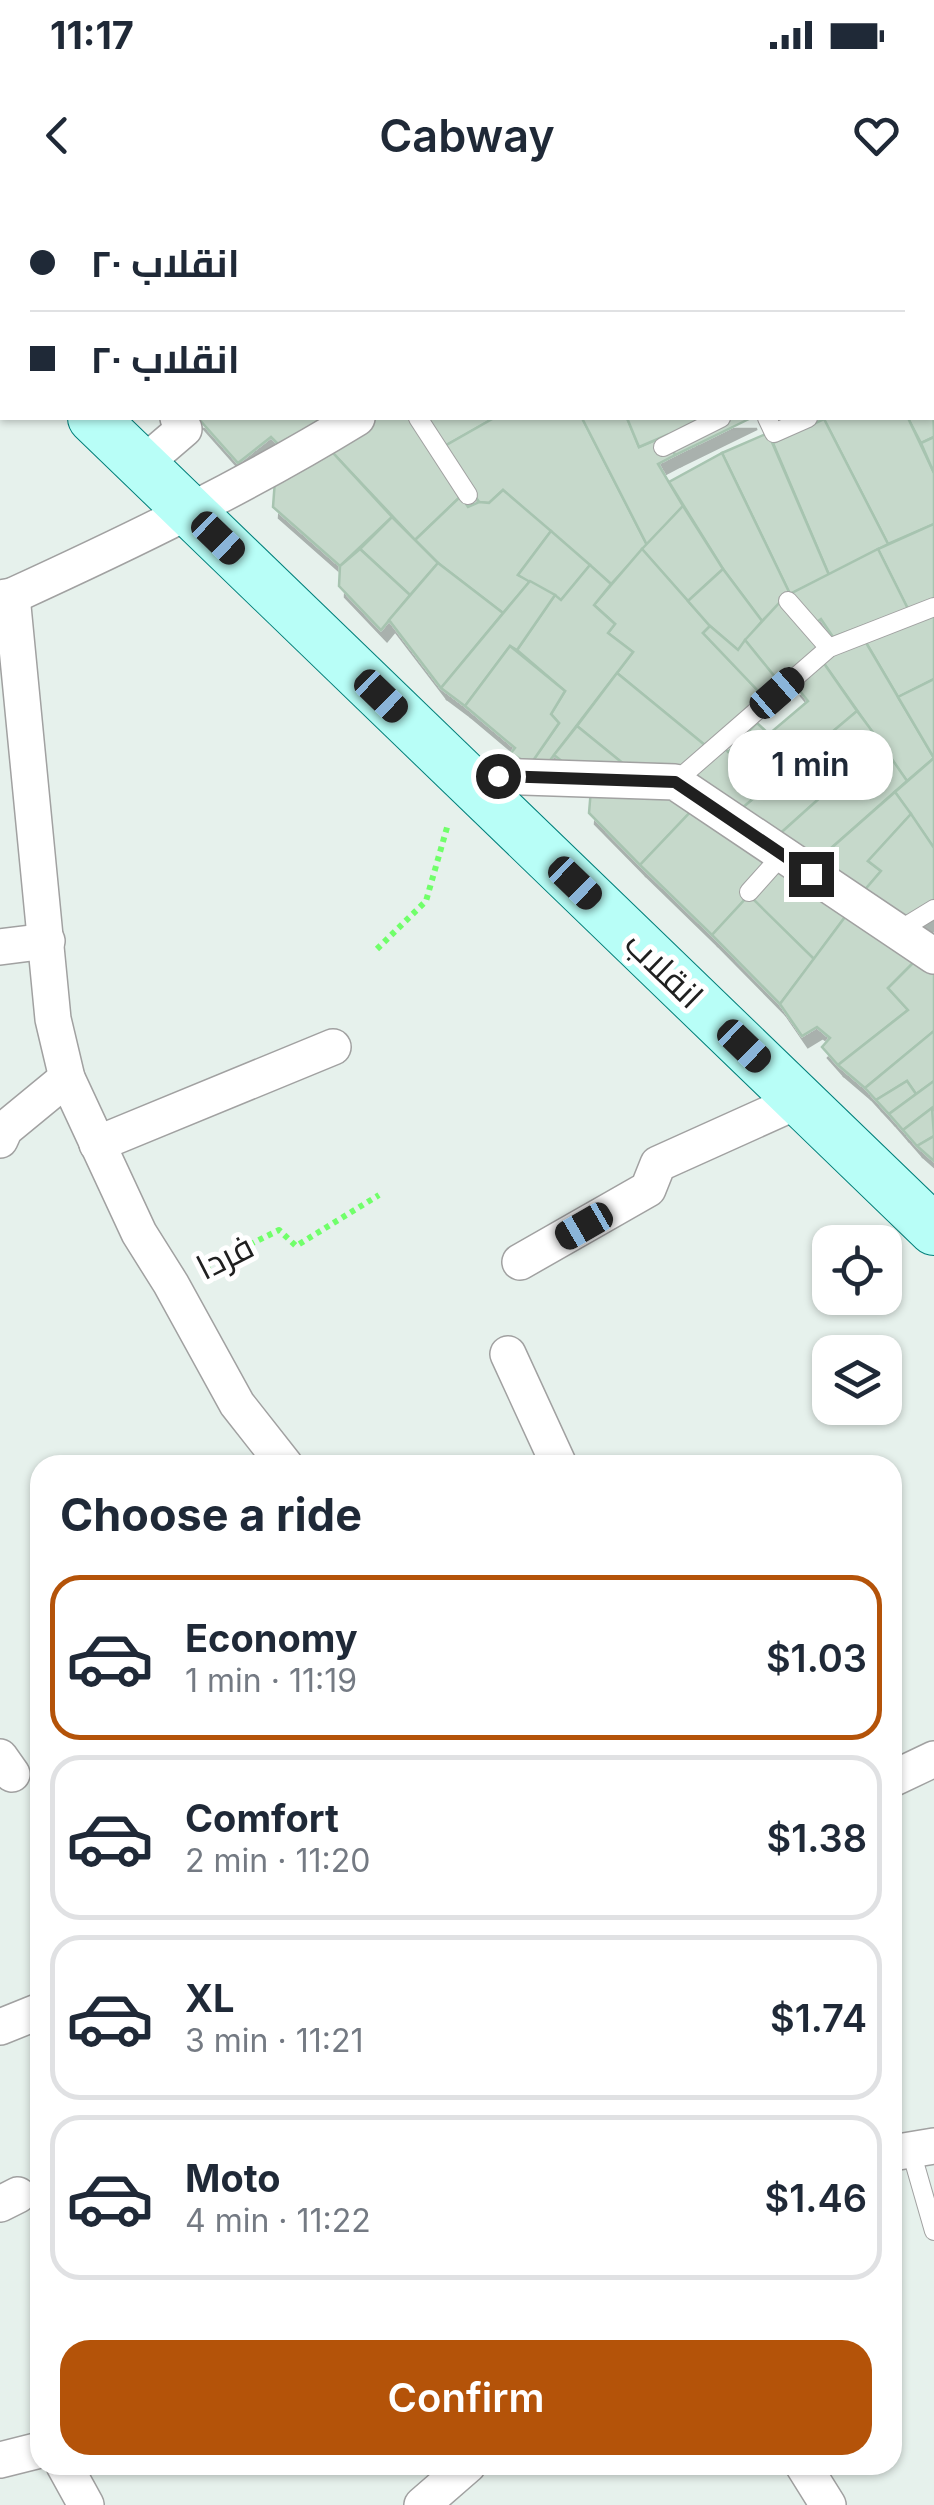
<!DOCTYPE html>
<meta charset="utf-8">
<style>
:root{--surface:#fff;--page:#f2f2f3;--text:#1f2937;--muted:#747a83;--line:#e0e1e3;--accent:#b45309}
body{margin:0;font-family:Inter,Cairo,sans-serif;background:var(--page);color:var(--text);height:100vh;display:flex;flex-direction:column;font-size:38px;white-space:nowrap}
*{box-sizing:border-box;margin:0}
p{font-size:32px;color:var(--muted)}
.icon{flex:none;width:55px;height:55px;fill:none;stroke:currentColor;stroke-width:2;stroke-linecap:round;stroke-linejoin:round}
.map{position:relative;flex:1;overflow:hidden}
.side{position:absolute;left:30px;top:1255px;width:872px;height:1020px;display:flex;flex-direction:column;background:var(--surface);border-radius:30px;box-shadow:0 2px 8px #0004}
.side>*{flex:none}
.top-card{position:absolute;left:0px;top:0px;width:935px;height:220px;box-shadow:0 2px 8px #0004;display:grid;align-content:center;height:220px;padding:0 30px;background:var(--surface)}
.controls{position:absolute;left:812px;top:1025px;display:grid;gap:20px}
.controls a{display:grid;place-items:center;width:90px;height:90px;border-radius:20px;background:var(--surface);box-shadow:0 2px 8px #0004;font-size:50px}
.end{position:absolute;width:45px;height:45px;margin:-22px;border:12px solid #202020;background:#fff;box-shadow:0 0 0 5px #fff}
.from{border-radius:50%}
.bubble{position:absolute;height:70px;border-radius:30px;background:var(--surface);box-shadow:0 2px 8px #0004;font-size:32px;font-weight:600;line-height:70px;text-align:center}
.car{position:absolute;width:30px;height:60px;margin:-30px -15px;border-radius:12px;box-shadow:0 0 8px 2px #0007;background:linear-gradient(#222 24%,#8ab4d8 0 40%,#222 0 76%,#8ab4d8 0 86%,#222 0)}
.top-card b{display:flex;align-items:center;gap:35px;height:95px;font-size:38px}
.top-card b+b{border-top:2px solid var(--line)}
.top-card i{width:25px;height:25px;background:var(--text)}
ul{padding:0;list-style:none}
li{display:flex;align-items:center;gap:30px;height:165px;margin:0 20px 15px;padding:0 10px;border:5px solid var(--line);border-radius:30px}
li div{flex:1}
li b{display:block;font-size:38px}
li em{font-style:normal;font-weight:600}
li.active{border-color:var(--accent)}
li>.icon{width:90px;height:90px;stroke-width:1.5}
h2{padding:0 30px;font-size:45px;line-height:120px}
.cta{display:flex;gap:20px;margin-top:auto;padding:20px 30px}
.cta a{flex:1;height:115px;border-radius:30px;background:var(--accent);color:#fff;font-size:40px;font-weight:600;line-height:115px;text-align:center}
.status{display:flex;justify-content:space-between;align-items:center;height:70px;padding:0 50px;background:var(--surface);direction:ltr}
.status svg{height:28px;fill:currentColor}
header{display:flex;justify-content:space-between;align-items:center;height:130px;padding:0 30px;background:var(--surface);font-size:45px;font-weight:600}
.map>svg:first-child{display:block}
</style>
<div class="status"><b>11:17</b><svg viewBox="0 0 49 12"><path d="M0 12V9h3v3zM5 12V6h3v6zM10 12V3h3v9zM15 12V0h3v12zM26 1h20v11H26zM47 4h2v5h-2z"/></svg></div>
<header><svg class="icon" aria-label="back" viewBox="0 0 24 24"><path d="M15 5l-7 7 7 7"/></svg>Cabway<svg class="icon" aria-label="heart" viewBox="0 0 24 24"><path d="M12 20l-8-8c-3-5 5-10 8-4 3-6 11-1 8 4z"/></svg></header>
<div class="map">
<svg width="934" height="2305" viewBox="0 0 934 2305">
<defs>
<filter id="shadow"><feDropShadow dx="6" dy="11" stdDeviation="0" flood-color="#0004"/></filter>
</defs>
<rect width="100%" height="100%" fill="#e6f1ec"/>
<g fill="#c6d9cb" stroke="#a7c4b0" stroke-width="2.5" filter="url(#shadow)">
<polygon points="0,0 32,0 34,2 2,2 1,61"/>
<polygon points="101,0 264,0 260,2 97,2"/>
<polygon points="264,0 319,0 320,2 260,2"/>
<polygon points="319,0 369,0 371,2 320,2"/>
<polygon points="388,0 443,0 440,2 390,2"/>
<polygon points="468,0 614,0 615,2 464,2"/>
<polygon points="614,0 697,0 699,2 615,2"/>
<polygon points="716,0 816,0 816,1 812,2 717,2"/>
<polygon points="934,0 934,123 932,124 932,2 866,2 865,1"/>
<polygon points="932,144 934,237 921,243 908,218 932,218"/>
<polygon points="198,218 340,218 287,253 271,237 238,263"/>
<polygon points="376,218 410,218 461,296 415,340 333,253"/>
<polygon points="423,218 494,218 443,247"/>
<polygon points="494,218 582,218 647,345 611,384 503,290 489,303 479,302 443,247"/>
<polygon points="582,218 627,218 639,247 667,235 675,255 658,264 683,306 647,345"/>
<polygon points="627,218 751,218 675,255 667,235 639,247"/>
<polygon points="828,218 908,218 934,273 934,324 888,344 824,219"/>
<polygon points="824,219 888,344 829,375 773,243"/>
<polygon points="768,233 829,375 790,394 722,253"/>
<polygon points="934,237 934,273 921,243"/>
<polygon points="325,247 333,253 392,317 340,366 273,307 275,280"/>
<polygon points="722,253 790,394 762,421 723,369 669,282"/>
<polygon points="503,290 551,331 518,375 530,381 503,413 438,363 415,340 461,296 468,307 479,302 489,303"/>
<polygon points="683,306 723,369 688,401 642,349"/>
<polygon points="392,317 438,363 410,395 360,349"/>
<polygon points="934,324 934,399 908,409 878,349"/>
<polygon points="551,331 590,365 561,400 518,375"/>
<polygon points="360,349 410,395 381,430 339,386 340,366"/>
<polygon points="642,349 710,426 703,433 763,496 706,546 617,473 633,452 608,433 615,424 594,405"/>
<polygon points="878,349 908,409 833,437 821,419 814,424 790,394"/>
<polygon points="438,363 503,413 441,488 389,420"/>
<polygon points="590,365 611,384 594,405 615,424 608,433 633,452 541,572 530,565 559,523 551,514 565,491 517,450 555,395 561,400"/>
<polygon points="723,369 762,421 738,450 710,426 688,401"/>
<polygon points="530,381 555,395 517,450 510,446 465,506 441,488"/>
<polygon points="781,401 819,447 779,482 745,440"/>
<polygon points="934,413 934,479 898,497 865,441"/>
<polygon points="710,426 738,450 745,440 779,482 763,496 703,433"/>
<polygon points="865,441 934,558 907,581 823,462 832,454"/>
<polygon points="510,446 565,491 551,514 559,523 530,565 511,553 515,548 465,506"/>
<polygon points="823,462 857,511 798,561 769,534 808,501 795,485"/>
<polygon points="617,473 706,546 682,567 636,574 577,526"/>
<polygon points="934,479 934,558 898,497"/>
<polygon points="857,511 881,543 774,639 736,613"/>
<polygon points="757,523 798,561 736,613 686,579 723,546 728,552"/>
<polygon points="577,526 636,574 572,569 554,555"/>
<polygon points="881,543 907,581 812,665 774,639"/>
<polygon points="934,558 934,648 895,592"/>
<polygon points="591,589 685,595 698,604 640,665 589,613"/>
<polygon points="895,592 911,614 868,661 881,671 857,699 812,665"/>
<polygon points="698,604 771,658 749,695 712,735 640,665"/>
<polygon points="911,614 934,648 934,716 919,725 857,699 881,671 868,661"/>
<polygon points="783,662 848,713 814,759 752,699"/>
<polygon points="749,695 814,759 780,804 712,735"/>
<polygon points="848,713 918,758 888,788 908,810 838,865 822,847 830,838 817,827 802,836 780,804"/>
<polygon points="918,758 934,770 934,831 865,888 838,865 908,810 888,788"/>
<polygon points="934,831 934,881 916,894 907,881 876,900 865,888"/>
<polygon points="907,881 916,894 889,914 876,900"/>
<polygon points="934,881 934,910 932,908 903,930 889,914"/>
<polygon points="932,908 934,936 917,946 903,930"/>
<polygon points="934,936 934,961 917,946"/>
</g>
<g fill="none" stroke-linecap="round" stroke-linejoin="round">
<g stroke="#a1a1a1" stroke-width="20">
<g id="service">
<polyline points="708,0 710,2"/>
<polyline points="418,218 468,295"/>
<polyline points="767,218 774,233 808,218"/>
<polyline points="663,247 721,218"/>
<polyline points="788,401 829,448"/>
<polyline points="675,582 829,448 934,407"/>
<polyline points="749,692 782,655"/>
<polyline points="898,731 934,709"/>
<polyline points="911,1951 934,2031"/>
</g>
</g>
<g stroke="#a1a1a1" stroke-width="38">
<g id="minor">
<polyline points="57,0 60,2"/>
<polyline points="831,2 838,0"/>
<polyline points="142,265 184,229 178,218"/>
<polyline points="12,396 53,819 67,878 139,1033 171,1084 237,1204 285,1265"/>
<path d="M 0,398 L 12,396 C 130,342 246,286 357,218"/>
<polyline points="463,575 675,582 934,756"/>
<polyline points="0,747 47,741"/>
<polyline points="0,940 5,929 67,878"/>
<polyline points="97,944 333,847"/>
<polyline points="520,1062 648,989 658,964 800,900"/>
<polyline points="508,1154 559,1265"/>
<polyline points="0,1557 12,1574"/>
<polyline points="892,1579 934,1559"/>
<polyline points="0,1827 40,1811"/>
<polyline points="892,1953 934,1946"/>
<polyline points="0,2004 18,1995"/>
<polyline points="0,2260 40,2250"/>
<polyline points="64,2265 86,2305"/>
<polyline points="803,2265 828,2305"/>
<polyline points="422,2305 468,2265"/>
</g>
</g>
<g stroke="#007f7a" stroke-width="52">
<g id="secondary">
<polyline points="0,128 2,131"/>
<polyline points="93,218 934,1030"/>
</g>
</g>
<g stroke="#70ff6a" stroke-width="6" stroke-dasharray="5 5" stroke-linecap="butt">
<polyline points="377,749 426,701 448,624"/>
<polyline points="205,1067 279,1030 296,1046 379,995"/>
</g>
<use href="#service" stroke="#fff" stroke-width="18"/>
<use href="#minor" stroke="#fff" stroke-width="35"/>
<use href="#secondary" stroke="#b8fef7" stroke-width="50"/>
</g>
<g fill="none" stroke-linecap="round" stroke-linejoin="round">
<polyline stroke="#202020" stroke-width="12" points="498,576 675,582 811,674"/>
</g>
<g text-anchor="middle" stroke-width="10" stroke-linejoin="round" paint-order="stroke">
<g font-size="35" fill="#202020" stroke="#fff">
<text transform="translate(664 770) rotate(44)" y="12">انقلاب</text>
<text transform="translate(225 1057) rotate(-27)" y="12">فردا</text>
</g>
</g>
</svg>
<div class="controls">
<a><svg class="icon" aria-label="locate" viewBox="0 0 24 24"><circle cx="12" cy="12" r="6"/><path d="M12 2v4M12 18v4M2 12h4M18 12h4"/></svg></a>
<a><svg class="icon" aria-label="layers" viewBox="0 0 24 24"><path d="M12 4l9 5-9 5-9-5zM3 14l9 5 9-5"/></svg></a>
</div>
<i class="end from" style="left:498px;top:576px"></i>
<i class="end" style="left:811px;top:674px"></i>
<div class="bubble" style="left:728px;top:530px;width:165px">1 min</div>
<i class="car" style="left:218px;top:338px;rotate:134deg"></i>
<i class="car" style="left:777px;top:493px;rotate:49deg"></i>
<i class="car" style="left:381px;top:496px;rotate:134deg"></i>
<i class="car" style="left:575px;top:683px;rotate:134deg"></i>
<i class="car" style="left:744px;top:846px;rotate:134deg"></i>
<i class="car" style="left:584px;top:1026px;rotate:240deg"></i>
<div class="top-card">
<b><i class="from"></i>انقلاب ۲۰</b>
<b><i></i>انقلاب ۲۰</b>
</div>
<section class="side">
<h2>Choose a ride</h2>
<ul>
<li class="active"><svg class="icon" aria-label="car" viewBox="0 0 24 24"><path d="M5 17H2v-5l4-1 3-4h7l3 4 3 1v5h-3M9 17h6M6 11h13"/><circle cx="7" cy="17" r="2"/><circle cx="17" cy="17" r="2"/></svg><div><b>Economy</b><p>1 min · 11:19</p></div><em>$1.03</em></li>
<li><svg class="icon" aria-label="car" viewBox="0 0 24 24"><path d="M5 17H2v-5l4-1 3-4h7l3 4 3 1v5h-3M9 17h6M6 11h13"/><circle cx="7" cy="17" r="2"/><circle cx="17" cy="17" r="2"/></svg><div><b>Comfort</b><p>2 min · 11:20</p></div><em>$1.38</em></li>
<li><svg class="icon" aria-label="car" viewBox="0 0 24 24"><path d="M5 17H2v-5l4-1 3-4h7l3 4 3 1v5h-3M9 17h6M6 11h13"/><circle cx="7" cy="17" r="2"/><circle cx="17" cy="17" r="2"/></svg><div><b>XL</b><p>3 min · 11:21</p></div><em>$1.74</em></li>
<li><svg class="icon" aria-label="car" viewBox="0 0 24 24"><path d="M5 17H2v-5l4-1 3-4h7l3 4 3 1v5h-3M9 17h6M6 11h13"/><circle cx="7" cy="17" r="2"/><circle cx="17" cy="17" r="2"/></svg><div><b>Moto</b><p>4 min · 11:22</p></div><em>$1.46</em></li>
</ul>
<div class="cta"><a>Confirm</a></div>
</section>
</div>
